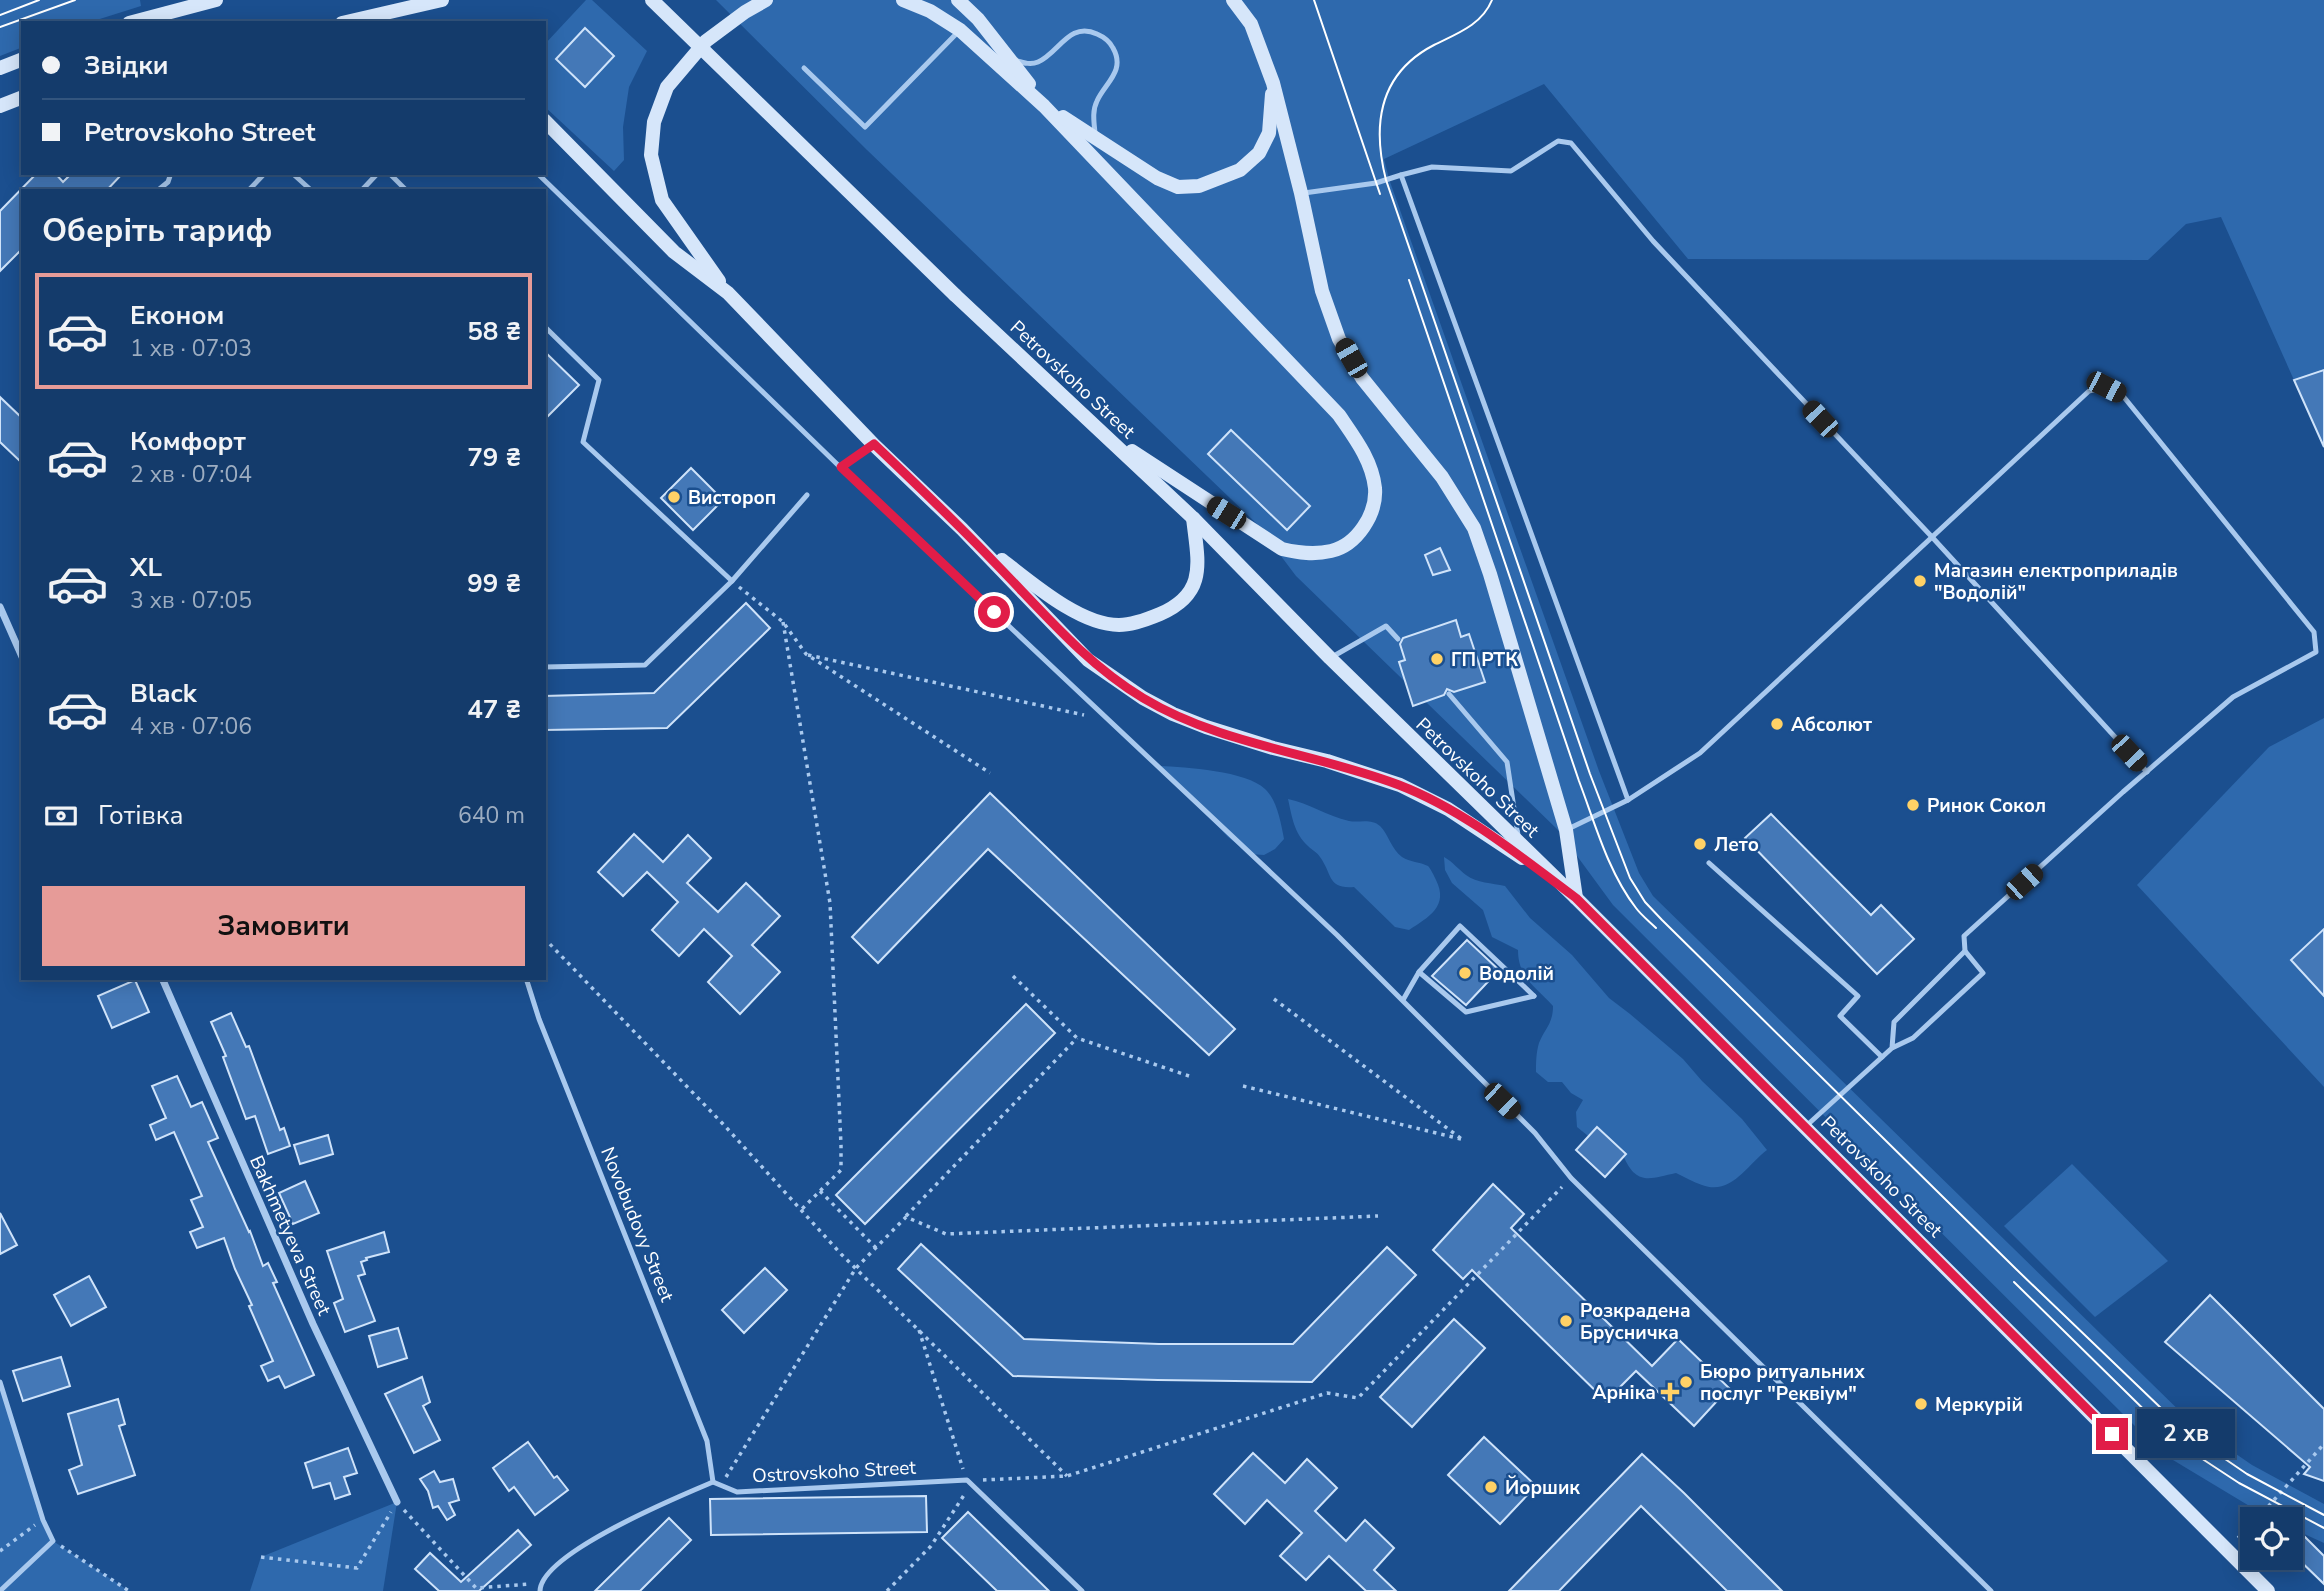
<!DOCTYPE html>
<html lang="uk">
<meta charset="utf-8">
<style>
:root{--surface:#143b6b;--page:#1d4271;--text:#f1f3f6;--muted:#9dadc1;--line:#33557e;--accent:#e69b98}
body{margin:0;font-family:"Nunito Sans",sans-serif;background:var(--page);color:var(--text);height:100vh;display:flex;flex-direction:column;font-size:26px;white-space:nowrap}
*{box-sizing:border-box;margin:0}
p{font-size:23px;color:var(--muted)}
.icon{flex:none;width:38px;height:38px;fill:none;stroke:currentColor;stroke-width:2;stroke-linecap:round;stroke-linejoin:round}
.map{position:relative;flex:1;overflow:hidden}
.panel{position:absolute;left:21px;top:189px;width:525px;height:791px;display:flex;flex-direction:column;background:var(--surface);border-radius:0px;box-shadow:0 4px 18px #0003,0 0 0 2px var(--line)}
.panel>*{flex:none}
.guide{position:absolute;left:21px;top:21px;width:525px;height:154px;border-radius:0px;box-shadow:0 4px 18px #0003,0 0 0 2px var(--line);display:grid;align-content:center;height:154px;padding:0 21px;background:var(--surface)}
.controls{position:absolute;left:2240px;top:1507px;display:grid;gap:14px}
.controls a{display:grid;place-items:center;width:63px;height:63px;border-radius:0px;background:var(--surface);box-shadow:0 4px 18px #0003,0 0 0 2px var(--line);font-size:35px}
.end{position:absolute;width:32px;height:32px;margin:-16px;border:9px solid #e11d48;background:#fff;box-shadow:0 0 0 4px #fff}
.from{border-radius:50%}
.bubble{position:absolute;height:49px;border-radius:0px;background:var(--surface);box-shadow:0 4px 18px #0003,0 0 0 2px var(--line);font-size:23px;font-weight:700;line-height:49px;text-align:center}
.car{position:absolute;width:21px;height:42px;margin:-21px -10px;border-radius:9px;box-shadow:0 0 5px 2px #0007;background:linear-gradient(#222 24%,#8ab4d8 0 40%,#222 0 76%,#8ab4d8 0 86%,#222 0)}
.guide b{display:flex;align-items:center;gap:24px;height:66px;font-size:26px}
.guide b+b{border-top:2px solid var(--line)}
.guide i{width:18px;height:18px;background:var(--text)}
ul{padding:0;list-style:none}
li{display:flex;align-items:center;gap:21px;height:116px;margin:0 14px 10px;padding:0 7px;border:4px solid transparent;border-radius:0px}
li div{flex:1}
li b{display:block;font-size:26px}
li em{font-style:normal;font-weight:700}
li.current{border-color:var(--accent)}
li>.icon{width:63px;height:63px;stroke-width:1.5}
h2{padding:0 21px;font-size:32px;line-height:84px}
.pay{display:flex;align-items:center;gap:18px;height:77px;padding:0 21px;font-size:26px}
.pay p{margin-inline-start:auto}
.button{display:flex;gap:14px;margin-top:auto;padding:14px 21px}
.button a{flex:1;height:80px;border-radius:0px;background:var(--accent);color:#111;font-size:28px;font-weight:700;line-height:80px;text-align:center}
.map>svg:first-child{display:block}
</style>
<div class="map">
<svg width="2324" height="1591" viewBox="0 0 2324 1591">
<rect width="100%" height="100%" fill="#1b4f8f"/>
<g fill="#2e69ad">
<polygon points="0,0 140,0 141,6 87,23 23,23 23,47 0,56"/>
<polygon points="586,0 592,0 647,51 629,87 623,127 624,160 614,171 544,106 544,45"/>
<polygon points="716,0 2324,0 2324,447 2221,217 2186,224 2148,260 1688,259 1544,84 1384,159 1389,179 1599,771 1639,873 1653,896 2194,1425 2252,1465 2324,1504 2324,1543 2291,1528 2291,1519 2273,1519 2266,1516 2163,1454 1613,905 1558,830 1296,576 1256,523 867,150"/>
<polygon points="2324,718 2324,1087 2137,885 2269,747"/>
<path d="M 1160,766 C 1185,767 1247,771 1265,789 C 1277,800 1281,823 1284,839 L 1275,849 L 1264,855 L 1250,854 L 1228,837 Z"/>
<path d="M 1288,799 C 1309,803 1327,816 1349,821 C 1359,823 1371,818 1380,826 C 1389,835 1391,849 1402,857 C 1410,862 1420,862 1428,866 C 1431,869 1434,876 1436,880 C 1449,906 1429,917 1409,930 L 1395,927 L 1354,887 C 1327,889 1333,875 1320,857 C 1317,852 1312,850 1308,846 C 1294,833 1292,817 1288,799 Z"/>
<path d="M 1444,857 C 1453,862 1458,869 1466,875 C 1477,883 1492,883 1505,886 L 1530,918 L 1572,955 L 1609,998 L 1630,1014 L 1683,1059 L 1702,1081 L 1742,1119 L 1767,1150 C 1747,1165 1731,1196 1702,1185 C 1693,1182 1685,1177 1676,1173 C 1649,1179 1636,1186 1623,1155 L 1598,1144 L 1577,1127 L 1576,1112 L 1583,1100 L 1571,1093 L 1562,1082 L 1548,1082 L 1536,1072 C 1536,1063 1536,1053 1539,1043 C 1545,1028 1553,1024 1553,1006 C 1536,987 1518,978 1518,950 L 1492,937 L 1483,910 L 1452,883 L 1445,870 Z"/>
<polygon points="2072,1164 2168,1261 2095,1317 2004,1226"/>
<polygon points="0,1382 43,1520 53,1541 129,1591 0,1591"/>
<polygon points="397,1502 383,1591 250,1591 261,1557"/>
</g>
<g fill="#4478b7" stroke="#cfe3fa" stroke-width="2">
<polygon points="585,28 614,56 585,87 556,59"/>
<polygon points="37,173 55,173 63,182 72,173 123,173 106,191 23,191 23,248 0,271 0,211"/>
<polygon points="544,351 579,385 544,420"/>
<polygon points="2324,370 2324,447 2294,380"/>
<polygon points="0,397 23,419 23,464 0,442"/>
<polygon points="1231,430 1310,506 1287,530 1208,454"/>
<polygon points="691,468 723,500 693,530 661,498"/>
<polygon points="1440,548 1450,570 1433,575 1425,555"/>
<polygon points="746,603 770,628 667,728 544,730 544,696 654,693"/>
<polygon points="1456,620 1461,637 1469,634 1485,682 1454,692 1447,689 1444,695 1413,706 1399,662 1405,660 1400,644 1403,638"/>
<polygon points="990,793 1235,1029 1209,1055 988,849 878,963 852,937"/>
<polygon points="1771,814 1871,915 1881,905 1914,939 1877,974 1745,838"/>
<polygon points="634,834 663,862 688,835 711,858 687,883 718,912 746,883 780,916 752,945 780,972 740,1014 708,982 732,956 704,929 679,956 652,930 678,902 647,872 623,896 598,872"/>
<polygon points="2324,929 2324,996 2291,960"/>
<polygon points="1467,940 1499,970 1466,1005 1432,976"/>
<polygon points="135,980 149,1012 112,1028 98,996"/>
<polygon points="1026,1004 1055,1033 865,1224 836,1195"/>
<polygon points="231,1013 246,1047 249,1046 280,1130 284,1128 290,1146 268,1154 255,1116 246,1119 223,1057 226,1056 211,1022"/>
<polygon points="177,1076 191,1107 202,1102 218,1138 208,1142 249,1232 250,1231 263,1266 268,1263 277,1282 273,1283 314,1375 285,1388 279,1376 268,1381 261,1366 273,1361 249,1306 252,1305 235,1269 224,1238 197,1248 190,1232 203,1227 191,1200 202,1196 174,1132 156,1140 150,1125 166,1118 152,1086"/>
<polygon points="1597,1127 1626,1154 1605,1177 1576,1150"/>
<polygon points="328,1135 333,1154 300,1164 294,1145"/>
<polygon points="305,1181 319,1213 293,1224 279,1193"/>
<polygon points="1493,1184 1524,1214 1511,1228 1652,1366 1678,1339 1729,1388 1694,1426 1636,1371 1606,1401 1472,1270 1463,1279 1433,1250"/>
<polygon points="0,1213 17,1245 0,1254"/>
<polygon points="384,1232 389,1252 366,1258 367,1260 361,1262 365,1274 358,1276 375,1321 345,1332 334,1303 343,1299 327,1251"/>
<polygon points="921,1244 1024,1339 1159,1344 1293,1344 1387,1247 1416,1275 1312,1382 1158,1380 1013,1376 898,1269"/>
<polygon points="765,1268 787,1290 744,1333 722,1310"/>
<polygon points="89,1276 106,1307 71,1326 54,1295"/>
<polygon points="2210,1295 2324,1409 2324,1481 2304,1474 2310,1467 2165,1342"/>
<polygon points="1454,1319 1485,1348 1412,1427 1380,1397"/>
<polygon points="398,1328 407,1358 378,1367 369,1336"/>
<polygon points="61,1357 70,1386 23,1401 13,1371"/>
<polygon points="422,1377 430,1402 423,1406 440,1440 414,1453 385,1394"/>
<polygon points="118,1399 125,1424 119,1426 135,1475 78,1494 69,1470 82,1465 68,1414"/>
<polygon points="1484,1437 1536,1486 1500,1524 1448,1475"/>
<polygon points="528,1442 554,1478 557,1476 568,1490 535,1515 514,1487 509,1491 493,1468"/>
<polygon points="348,1448 357,1473 344,1477 350,1494 335,1499 330,1483 313,1488 305,1463"/>
<polygon points="1253,1453 1285,1483 1307,1459 1337,1488 1315,1511 1346,1541 1365,1520 1394,1548 1374,1570 1396,1591 1366,1591 1329,1556 1306,1580 1280,1556 1302,1533 1267,1500 1245,1524 1214,1494"/>
<polygon points="1642,1454 1684,1493 1782,1591 1727,1591 1641,1506 1559,1591 1509,1591"/>
<polygon points="434,1471 440,1482 453,1479 459,1500 449,1503 455,1515 447,1520 438,1506 433,1508 428,1491 420,1479"/>
<polygon points="926,1496 927,1532 711,1535 710,1499"/>
<polygon points="968,1512 1049,1591 997,1591 942,1538"/>
<polygon points="669,1518 691,1540 640,1591 595,1591"/>
<polygon points="518,1530 531,1545 479,1591 439,1591 415,1569 430,1553 461,1582"/>
<polygon points="2300,1532 2324,1556 2324,1584 2291,1552"/>
</g>
<g fill="none" stroke-linecap="round" stroke-linejoin="round">
<g stroke="#a9c9ee" stroke-width="3.5" stroke-dasharray="3.5 5" stroke-linecap="butt">
<polyline points="739,587 783,622 806,654 990,773"/>
<polyline points="783,622 830,903 841,1145 841,1170 802,1209"/>
<polyline points="808,655 1084,715"/>
<polyline points="544,938 724,1125 841,1254 1067,1476"/>
<polyline points="1013,976 1077,1038 1189,1076"/>
<polyline points="1274,999 1463,1140"/>
<polyline points="1243,1086 1461,1139"/>
<polyline points="820,1191 876,1248"/>
<polyline points="906,1216 1077,1038"/>
<polyline points="919,1330 963,1469"/>
<polyline points="726,1477 856,1268 906,1217 946,1234 1378,1216"/>
<polyline points="983,1480 1067,1476 1327,1393 1358,1398 1562,1187"/>
<polyline points="404,1510 476,1588 530,1584"/>
<polyline points="2257,1519 2324,1444"/>
<polyline points="2238,1538 2252,1524"/>
<polyline points="61,1546 129,1591"/>
<polyline points="0,1551 35,1525"/>
<polyline points="261,1557 357,1568 391,1512"/>
<polyline points="887,1591 931,1546 966,1492"/>
</g>
<g stroke="#a9c9ee" stroke-width="5">
<path d="M 1017,61 C 1024,63 1031,65 1038,62 C 1059,53 1069,21 1097,34 C 1104,37 1110,42 1113,48 C 1126,71 1105,83 1097,101 C 1092,111 1094,122 1095,133"/>
<polyline points="804,68 865,127 958,32"/>
<polyline points="292,173 312,191"/>
<polyline points="389,173 407,191"/>
<polyline points="537,173 840,467 1337,935 1535,1133 1571,1178 1991,1591"/>
<polyline points="1401,175 1432,167 1511,171 1558,141 1571,143 1653,241 1932,537 2147,772"/>
<polyline points="157,191 168,182 171,173"/>
<polyline points="248,191 265,173"/>
<polyline points="361,191 378,173"/>
<polyline points="1304,193 1376,183 1401,175 1628,800 1568,829"/>
<polyline points="544,326 599,380 583,442 732,581"/>
<polyline points="840,467 873,446"/>
<polyline points="1332,657 1386,626 1398,639"/>
<polyline points="544,667 645,665 732,581 807,495"/>
<polyline points="1449,694 1507,762 1518,835"/>
<polyline points="1628,800 1700,753 2089,391 2106,387 2123,396 2314,632 2316,652 2233,697 2123,792 1964,936 1965,951"/>
<polyline points="1709,863 1858,996 1840,1016 1882,1057"/>
<polyline points="1419,972 1466,1012 1534,996"/>
<polyline points="526,978 539,1019 707,1441 713,1482"/>
<polyline points="1403,1000 1419,972 1460,926 1534,996"/>
<polyline points="1805,1127 1892,1048 1913,1038 1983,973 1965,951 1894,1022 1892,1048"/>
<polyline points="0,1382 43,1520 53,1541 0,1591"/>
<path d="M 540,1591 C 541,1553 680,1496 713,1482 L 737,1492 L 967,1480 L 1082,1591"/>
</g>
<g stroke="#a9c9ee" stroke-width="7">
<polyline points="0,607 23,659"/>
<polyline points="162,978 313,1324 397,1502"/>
</g>
<g stroke="#d6e6fa" stroke-width="14">
<path d="M 903,0 L 930,11 L 960,30 L 1044,106 L 1339,415 C 1354,437 1372,460 1375,488 C 1377,514 1357,545 1331,551 C 1314,555 1299,553 1282,549 L 1132,451"/>
<polyline points="958,0 978,19 1029,84"/>
<polyline points="1233,0 1251,24 1273,83 1301,193 1322,291 1339,339 1362,378 1442,477 1474,528 1490,574 1566,830 1576,898"/>
<polyline points="129,23 216,0"/>
<polyline points="342,23 442,0"/>
<polyline points="0,68 23,59"/>
<polyline points="0,106 23,97"/>
<polyline points="1063,117 1157,178 1178,187 1199,186 1240,170 1259,153 1269,133 1272,94"/>
<polyline points="544,120 674,252 728,293 874,445 962,529 1088,660 1143,698 1173,714 1206,727 1273,748 1327,761 1400,785 1448,809 1522,858"/>
<polyline points="719,281 662,200 651,155 654,122 667,87 706,41 745,12 766,0"/>
<polyline points="955,295 1193,518 1330,658 1576,898 2268,1591"/>
<path d="M 1002,560 C 1032,583 1080,625 1119,625 C 1133,625 1148,619 1160,614 C 1208,593 1198,562 1193,518"/>
</g>
<g stroke="#fff" stroke-width="2">
<polyline points="1314,0 1380,194"/>
<path d="M 1492,0 C 1482,25 1456,34 1434,45 C 1378,74 1372,125 1386,180 L 1590,774 L 1630,878 L 1645,902 L 1662,920 L 2016,1269 L 2187,1433 L 2247,1474 L 2324,1515"/>
<polyline points="0,15 39,0"/>
<polyline points="0,27 75,0"/>
<path d="M 1409,280 L 1579,781 C 1595,823 1608,872 1636,908 C 1641,915 1649,921 1656,928"/>
<polyline points="2014,1282 2178,1443 2239,1483 2324,1528"/>
</g>
<polyline stroke="#d6e6fa" stroke-width="14" points="652,0 955,295"/>
</g>
<g fill="none" stroke-linecap="round" stroke-linejoin="round">
<path stroke="#e11d48" stroke-width="9" d="M 994,612 L 841,467 L 874,444 C 915,483 956,522 995,563 C 1042,611 1085,663 1143,698 C 1221,745 1315,753 1399,785 C 1464,810 1521,857 1576,898 L 2112,1434"/>
</g>
<g fill="#ffd166" stroke="#1b4f8f" stroke-width="2.5">
<circle cx="674" cy="497" r="7"/>
<circle cx="1920" cy="581" r="7"/>
<circle cx="1437" cy="659" r="7"/>
<circle cx="1777" cy="724" r="7"/>
<circle cx="1913" cy="805" r="7"/>
<circle cx="1700" cy="844" r="7"/>
<circle cx="1465" cy="973" r="7"/>
<circle cx="1566" cy="1321" r="7"/>
<circle cx="1686" cy="1382" r="7"/>
<path d="M1666.5 1381.5h7v7h7v7h-7v7h-7v-7h-7v-7h7z"/>
<circle cx="1921" cy="1404" r="7"/>
<circle cx="1491" cy="1487" r="7"/>
</g>
<g text-anchor="middle" stroke-width="5" stroke-linejoin="round" paint-order="stroke">
<g font-size="19" fill="#fff" stroke="#1b4f8f">
<text transform="translate(1073 379) rotate(43)" y="7">Petrovskoho Street</text>
<text transform="translate(1478 777) rotate(44)" y="7">Petrovskoho Street</text>
<text transform="translate(1882 1176) rotate(45)" y="7">Petrovskoho Street</text>
<text transform="translate(638 1224) rotate(68)" y="7">Novobudovy Street</text>
<text transform="translate(291 1235) rotate(66)" y="7">Bakhmetyeva Street</text>
<text transform="translate(834 1471) rotate(-3)" y="7">Ostrovskoho Street</text>
</g>
<g font-size="19" font-weight="bold" fill="#fff" stroke="#1b4f8f" text-anchor="start">
<text x="688" y="504">Вистороп</text>
<text x="1934" y="577">Магазин електроприладів<tspan x="1934" dy="22">"Водолій"</tspan></text>
<text x="1451" y="666">ГП РТК</text>
<text x="1791" y="731">Абсолют</text>
<text x="1927" y="812">Ринок Сокол</text>
<text x="1714" y="851">Лето</text>
<text x="1479" y="980">Водолій</text>
<text x="1580" y="1317">Розкрадена<tspan x="1580" dy="22">Брусничка</tspan></text>
<text x="1700" y="1378">Бюро ритуальних<tspan x="1700" dy="22">послуг "Реквіум"</tspan></text>
<text x="1656" y="1399" text-anchor="end">Арніка</text>
<text x="1935" y="1411">Меркурій</text>
<text x="1505" y="1494">Йоршик</text>
</g>
</g>
</svg>
<div class="controls">
<a><svg class="icon" aria-label="locate" viewBox="0 0 24 24"><circle cx="12" cy="12" r="6"/><path d="M12 2v4M12 18v4M2 12h4M18 12h4"/></svg></a>
</div>
<i class="end from" style="left:994px;top:612px"></i>
<i class="end" style="left:2112px;top:1434px"></i>
<div class="bubble" style="left:2137px;top:1409px;width:98px">2 хв</div>
<i class="car" style="left:1351px;top:358px;rotate:330deg"></i>
<i class="car" style="left:2106px;top:387px;rotate:117deg"></i>
<i class="car" style="left:1820px;top:419px;rotate:317deg"></i>
<i class="car" style="left:1226px;top:513px;rotate:302deg"></i>
<i class="car" style="left:2129px;top:753px;rotate:137deg"></i>
<i class="car" style="left:2024px;top:882px;rotate:48deg"></i>
<i class="car" style="left:1502px;top:1101px;rotate:134deg"></i>
<div class="guide">
<b><i class="from"></i>Звідки</b>
<b><i></i>Petrovskoho Street</b>
</div>
<section class="panel">
<h2>Оберіть тариф</h2>
<ul>
<li class="current"><svg class="icon" aria-label="car" viewBox="0 0 24 24"><path d="M5 17H2v-5l4-1 3-4h7l3 4 3 1v5h-3M9 17h6M6 11h13"/><circle cx="7" cy="17" r="2"/><circle cx="17" cy="17" r="2"/></svg><div><b>Економ</b><p>1 хв · 07:03</p></div><em>58 ₴</em></li>
<li><svg class="icon" aria-label="car" viewBox="0 0 24 24"><path d="M5 17H2v-5l4-1 3-4h7l3 4 3 1v5h-3M9 17h6M6 11h13"/><circle cx="7" cy="17" r="2"/><circle cx="17" cy="17" r="2"/></svg><div><b>Комфорт</b><p>2 хв · 07:04</p></div><em>79 ₴</em></li>
<li><svg class="icon" aria-label="car" viewBox="0 0 24 24"><path d="M5 17H2v-5l4-1 3-4h7l3 4 3 1v5h-3M9 17h6M6 11h13"/><circle cx="7" cy="17" r="2"/><circle cx="17" cy="17" r="2"/></svg><div><b>XL</b><p>3 хв · 07:05</p></div><em>99 ₴</em></li>
<li><svg class="icon" aria-label="car" viewBox="0 0 24 24"><path d="M5 17H2v-5l4-1 3-4h7l3 4 3 1v5h-3M9 17h6M6 11h13"/><circle cx="7" cy="17" r="2"/><circle cx="17" cy="17" r="2"/></svg><div><b>Black</b><p>4 хв · 07:06</p></div><em>47 ₴</em></li>
</ul>
<div class="pay"><svg class="icon" aria-label="cash" viewBox="0 0 24 24"><path d="M3 7h18v10H3z"/><circle cx="12" cy="12" r="2"/></svg>Готівка<p>640 m</p></div>
<div class="button"><a>Замовити</a></div>
</section>
</div>
